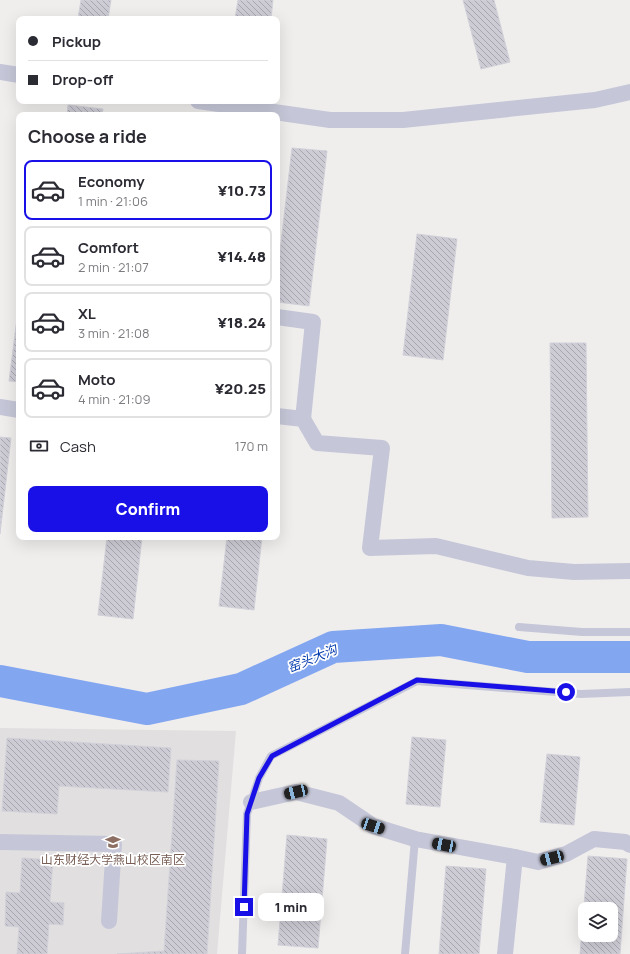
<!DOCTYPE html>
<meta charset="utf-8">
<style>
:root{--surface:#fff;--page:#f2f2f3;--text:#2b2b33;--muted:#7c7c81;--line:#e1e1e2;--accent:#1810e6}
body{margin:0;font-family:Manrope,"Noto Sans SC",sans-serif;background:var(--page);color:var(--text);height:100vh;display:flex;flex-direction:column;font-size:15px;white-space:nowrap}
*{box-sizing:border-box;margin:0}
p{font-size:13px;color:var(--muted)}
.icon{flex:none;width:22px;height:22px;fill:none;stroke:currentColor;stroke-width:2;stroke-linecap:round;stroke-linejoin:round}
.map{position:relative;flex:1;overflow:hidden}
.side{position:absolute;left:16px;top:112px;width:264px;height:428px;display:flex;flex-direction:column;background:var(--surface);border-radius:8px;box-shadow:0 4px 16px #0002}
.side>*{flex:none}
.top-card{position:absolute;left:16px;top:16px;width:264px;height:88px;border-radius:8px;box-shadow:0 4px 16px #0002;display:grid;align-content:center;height:88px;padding:0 12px;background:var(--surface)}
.buttons{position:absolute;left:578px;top:902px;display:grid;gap:8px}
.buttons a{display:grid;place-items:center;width:40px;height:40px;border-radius:8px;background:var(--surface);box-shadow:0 4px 16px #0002;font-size:20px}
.end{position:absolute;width:18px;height:18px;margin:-9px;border:5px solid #1810e6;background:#fff;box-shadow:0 0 0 2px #fff}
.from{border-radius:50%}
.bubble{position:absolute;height:28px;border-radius:8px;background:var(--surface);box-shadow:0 4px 16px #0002;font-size:13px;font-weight:800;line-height:28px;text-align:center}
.car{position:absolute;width:12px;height:24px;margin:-12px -6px;border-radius:5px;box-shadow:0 0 3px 1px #0007;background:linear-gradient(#222 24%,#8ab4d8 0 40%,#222 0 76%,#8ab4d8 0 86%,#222 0)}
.top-card b{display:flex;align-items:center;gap:14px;height:38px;font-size:15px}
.top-card b+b{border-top:1px solid var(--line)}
.top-card i{width:10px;height:10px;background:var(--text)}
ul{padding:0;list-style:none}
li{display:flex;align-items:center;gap:12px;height:60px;margin:0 8px 6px;padding:0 4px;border:2px solid var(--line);border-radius:8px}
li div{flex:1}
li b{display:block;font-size:15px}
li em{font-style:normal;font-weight:800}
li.selected{border-color:var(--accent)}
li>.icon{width:36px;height:36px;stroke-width:1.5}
h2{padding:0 12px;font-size:18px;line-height:48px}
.pay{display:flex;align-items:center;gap:10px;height:44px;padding:0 12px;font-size:15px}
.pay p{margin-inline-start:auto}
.button{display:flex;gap:8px;margin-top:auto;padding:8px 12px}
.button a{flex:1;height:46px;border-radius:8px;background:var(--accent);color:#fff;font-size:16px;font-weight:800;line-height:46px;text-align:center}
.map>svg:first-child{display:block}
</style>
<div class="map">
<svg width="630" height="954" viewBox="0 0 630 954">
<defs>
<pattern id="building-back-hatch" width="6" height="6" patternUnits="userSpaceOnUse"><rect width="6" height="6" fill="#cdccd5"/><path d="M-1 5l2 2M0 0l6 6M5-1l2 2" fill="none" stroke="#a8a7b0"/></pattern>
</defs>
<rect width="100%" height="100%" fill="#f0eeed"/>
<polygon fill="#e1dfdf" points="0,728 236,731 217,954 0,954"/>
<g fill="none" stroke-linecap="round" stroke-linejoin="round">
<polyline stroke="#83a6f0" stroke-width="32" points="0,681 147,709 241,689 333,647 441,640 528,657 630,657"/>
</g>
<g fill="url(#building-back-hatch)" stroke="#d2d1d9" fill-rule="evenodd">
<polygon points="81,0 111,0 108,19 78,19"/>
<polygon points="238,0 273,0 271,19 235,19"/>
<polygon points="463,0 494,0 510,62 481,69"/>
<polygon points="68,105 103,109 102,115 67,115"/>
<polygon points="292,148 327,151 309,306 277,302 277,277"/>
<polygon points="417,234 457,239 443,360 403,355"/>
<polygon points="19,303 19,382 9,381"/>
<polygon points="550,343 586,343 588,517 552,518"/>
<polygon points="0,437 11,438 0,534"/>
<polygon points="107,537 142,537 133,619 98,615"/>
<polygon points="227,537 262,537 254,610 219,606"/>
<polygon points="412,737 446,740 440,807 406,804"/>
<polygon points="7,738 171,748 168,792 59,786 57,814 2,811"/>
<polygon points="547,754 580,757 574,825 540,822"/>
<polygon points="177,760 219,761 207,954 117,954 164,951"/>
<polygon points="287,835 327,839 318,948 278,945"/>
<path d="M 588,856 L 627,859 L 620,954 L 580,954 ZM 585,909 L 611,909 L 611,935 L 585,935 Z"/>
<polygon points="22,858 53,860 50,902 64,903 63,925 49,924 47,954 17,954 19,927 5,926 6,892 20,893"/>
<polygon points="446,866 486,869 479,954 439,954"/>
</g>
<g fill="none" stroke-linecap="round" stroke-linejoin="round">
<g stroke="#c5c7d8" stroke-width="8">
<polyline points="519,627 582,632 630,632"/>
<polyline points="242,954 247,814 259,778 271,756 417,681 581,694 630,692"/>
<polyline points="405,954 415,839"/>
</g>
<g stroke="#c5c7d8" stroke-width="16">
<polyline points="0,72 19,75"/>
<polyline points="198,101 330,120 403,120 595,100 630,92"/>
<polyline points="277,317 313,322 303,419"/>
<polyline points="0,407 19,410"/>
<polyline points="277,416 303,419 317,443 382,448 370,548 436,546 528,568 574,572 630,571"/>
<polyline points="251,802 296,792 339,803 373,826 415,839 515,857 505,954"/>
<polyline points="0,842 114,844 109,921"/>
<polyline points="515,857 538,862 566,854 594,839 625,842 630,845"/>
</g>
</g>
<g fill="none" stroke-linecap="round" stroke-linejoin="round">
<polyline stroke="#1810e6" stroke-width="5" points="244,907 247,814 259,778 272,756 417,680 566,692"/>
</g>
<defs>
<g id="university-bare" transform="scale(1.2)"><path d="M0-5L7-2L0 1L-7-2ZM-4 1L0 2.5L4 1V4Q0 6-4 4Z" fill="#8d6e63" stroke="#fff" stroke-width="2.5" paint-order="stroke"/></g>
</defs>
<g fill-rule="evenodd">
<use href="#university-bare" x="113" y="842"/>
</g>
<g text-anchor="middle" stroke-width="3.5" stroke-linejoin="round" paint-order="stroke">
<g font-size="12" fill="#785e54" stroke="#fff">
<text x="113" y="864">山东财经大学燕山校区南区</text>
</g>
<g font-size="13" font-style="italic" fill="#053bad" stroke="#fff">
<text transform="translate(312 658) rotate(-22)" y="5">窑头大沟</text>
</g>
</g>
</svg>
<div class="buttons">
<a><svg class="icon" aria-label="layers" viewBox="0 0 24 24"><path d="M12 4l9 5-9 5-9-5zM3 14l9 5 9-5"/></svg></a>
</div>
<i class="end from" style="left:566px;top:692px"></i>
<i class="end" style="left:244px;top:907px"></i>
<div class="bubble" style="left:258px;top:893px;width:66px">1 min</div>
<i class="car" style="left:296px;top:792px;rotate:257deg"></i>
<i class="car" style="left:373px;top:826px;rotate:108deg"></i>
<i class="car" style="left:444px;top:845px;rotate:281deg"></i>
<i class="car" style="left:552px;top:858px;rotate:256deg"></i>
<div class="top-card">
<b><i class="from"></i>Pickup</b>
<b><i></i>Drop-off</b>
</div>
<section class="side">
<h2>Choose a ride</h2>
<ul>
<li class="selected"><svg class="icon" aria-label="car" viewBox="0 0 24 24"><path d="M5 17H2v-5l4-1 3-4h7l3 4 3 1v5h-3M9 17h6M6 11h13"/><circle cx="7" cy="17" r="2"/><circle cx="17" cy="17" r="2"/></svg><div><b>Economy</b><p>1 min · 21:06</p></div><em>¥10.73</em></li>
<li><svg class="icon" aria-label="car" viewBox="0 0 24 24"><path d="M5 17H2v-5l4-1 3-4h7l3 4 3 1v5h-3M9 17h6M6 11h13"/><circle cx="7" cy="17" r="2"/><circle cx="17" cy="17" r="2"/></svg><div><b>Comfort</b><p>2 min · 21:07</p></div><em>¥14.48</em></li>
<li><svg class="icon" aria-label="car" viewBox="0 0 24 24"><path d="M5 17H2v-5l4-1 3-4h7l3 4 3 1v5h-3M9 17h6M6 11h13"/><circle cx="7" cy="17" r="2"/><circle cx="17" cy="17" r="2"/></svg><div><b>XL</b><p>3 min · 21:08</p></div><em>¥18.24</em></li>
<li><svg class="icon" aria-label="car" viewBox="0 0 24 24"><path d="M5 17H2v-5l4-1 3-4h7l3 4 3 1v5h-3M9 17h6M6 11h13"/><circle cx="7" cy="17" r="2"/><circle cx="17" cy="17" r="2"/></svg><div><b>Moto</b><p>4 min · 21:09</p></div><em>¥20.25</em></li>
</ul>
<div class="pay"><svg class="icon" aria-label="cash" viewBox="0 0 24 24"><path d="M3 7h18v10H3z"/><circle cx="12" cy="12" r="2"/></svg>Cash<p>170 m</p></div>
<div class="button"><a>Confirm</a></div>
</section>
</div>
